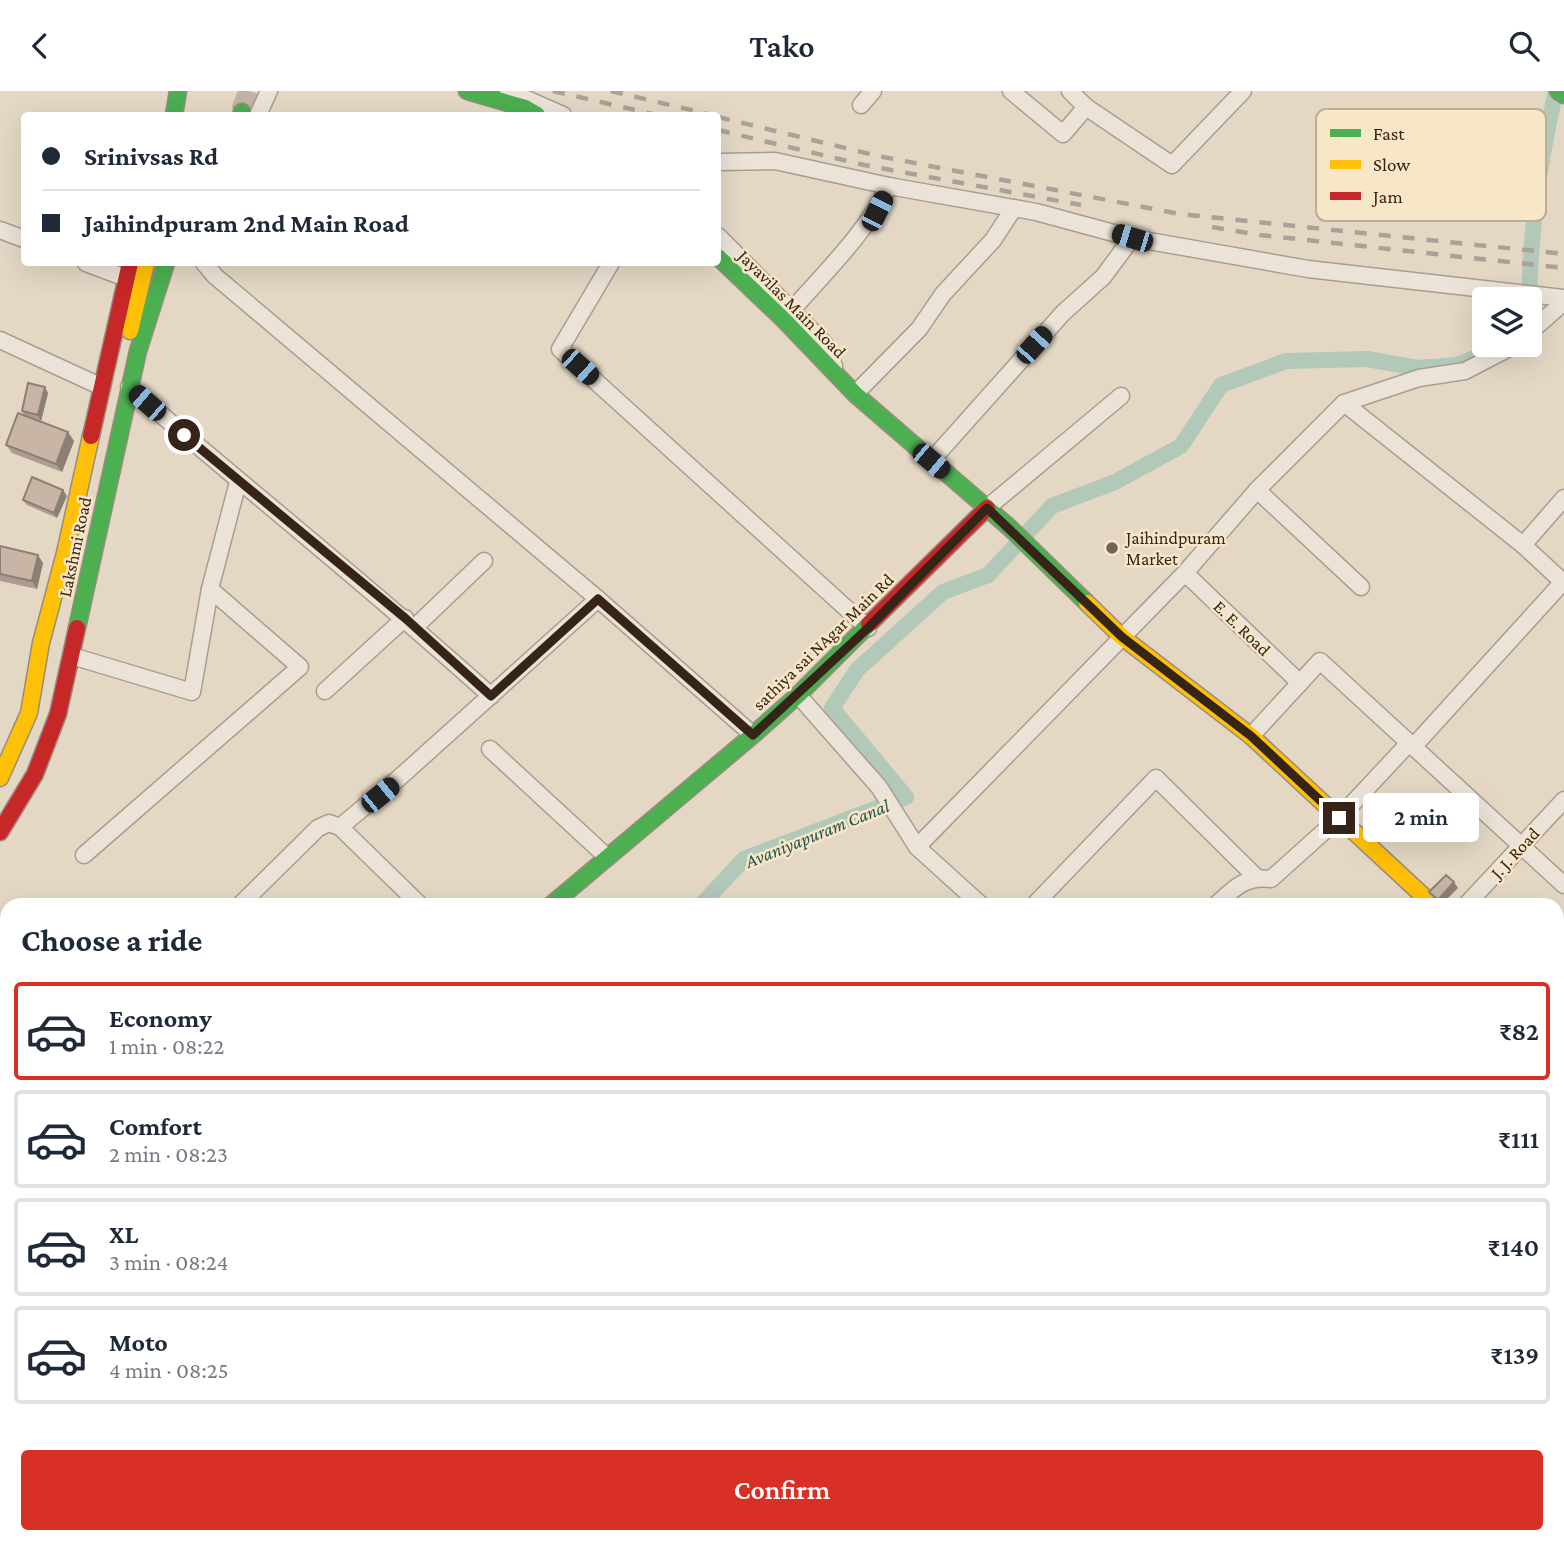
<!DOCTYPE html>
<meta charset="utf-8">
<style>
:root{--surface:#fff;--page:#f2f2f3;--text:#1f2937;--muted:#747a83;--line:#e0e1e3;--accent:#d93025}
body{margin:0;font-family:"Crimson Pro",serif;background:var(--page);color:var(--text);height:100vh;display:flex;flex-direction:column;font-size:26px;white-space:nowrap}
*{box-sizing:border-box;margin:0}
p{font-size:23px;color:var(--muted)}
.icon{flex:none;width:38px;height:38px;fill:none;stroke:currentColor;stroke-width:2;stroke-linecap:round;stroke-linejoin:round}
.map{position:relative;flex:1;overflow:hidden}
.details{position:absolute;left:0px;top:807px;width:1564px;height:646px;display:flex;flex-direction:column;background:var(--surface);border-radius:21px 21px 0 0;box-shadow:0 7px 28px #0002}
.details>*{flex:none}
.banner{position:absolute;left:21px;top:21px;width:700px;height:154px;border-radius:7px;box-shadow:0 7px 28px #0002;display:grid;align-content:center;height:154px;padding:0 21px;background:var(--surface)}
.controls{position:absolute;left:1472px;top:196px;display:grid;gap:14px}
.controls a{display:grid;place-items:center;width:70px;height:70px;border-radius:7px;background:var(--surface);box-shadow:0 7px 28px #0002;font-size:35px}
.end{position:absolute;width:32px;height:32px;margin:-16px;border:9px solid #362419;background:#fff;box-shadow:0 0 0 4px #fff}
.from{border-radius:50%}
.bubble{position:absolute;height:49px;border-radius:7px;background:var(--surface);box-shadow:0 7px 28px #0002;font-size:23px;font-weight:600;line-height:49px;text-align:center}
.car{position:absolute;width:21px;height:42px;margin:-21px -10px;border-radius:9px;box-shadow:0 0 5px 2px #0007;background:linear-gradient(#222 24%,#8ab4d8 0 40%,#222 0 76%,#8ab4d8 0 86%,#222 0)}
.banner b{display:flex;align-items:center;gap:24px;height:66px;font-size:26px}
.banner b+b{border-top:2px solid var(--line)}
.banner i{width:18px;height:18px;background:var(--text)}
ul{padding:0;list-style:none}
li{display:flex;align-items:center;gap:21px;height:98px;margin:0 14px 10px;padding:0 7px;border:4px solid var(--line);border-radius:7px}
li div{flex:1}
li b{display:block;font-size:26px}
li em{font-style:normal;font-weight:600}
li.selected{border-color:var(--accent)}
li>.icon{width:63px;height:63px;stroke-width:1.5}
h2{padding:0 21px;font-size:32px;line-height:84px}
.cta{display:flex;gap:14px;margin-top:auto;padding:14px 21px}
.cta a{flex:1;height:80px;border-radius:7px;background:var(--accent);color:#fff;font-size:28px;font-weight:600;line-height:80px;text-align:center}
header{display:flex;justify-content:space-between;align-items:center;height:91px;padding:0 21px;background:var(--surface);font-size:32px;font-weight:600}
.map>svg:first-child{display:block}
</style>
<header><svg class="icon" aria-label="back" viewBox="0 0 24 24"><path d="M15 5l-7 7 7 7"/></svg>Tako<svg class="icon" aria-label="search" viewBox="0 0 24 24"><circle cx="10" cy="10" r="6"/><path d="M15 15l6 6"/></svg></header>
<div class="map">
<svg width="1564" height="1451" viewBox="0 0 1564 1451">
<rect width="100%" height="100%" fill="#e4d8c5"/>
<g fill="none" stroke-linecap="round" stroke-linejoin="round">
<g stroke="#b2c8b9" stroke-width="16">
<path d="M 1529,208 C 1531,137 1539,69 1556,0"/>
<polyline points="701,814 744,768 906,706 832,617 857,579 943,501 988,484 1052,415 1115,391 1181,355 1221,294 1286,270 1367,268 1418,277 1457,274 1485,263"/>
<polyline points="129,1451 142,1446"/>
</g>
<polyline stroke="#c1b4a3" stroke-width="23" stroke-dasharray="23 11" stroke-linecap="butt" points="242,21 250,0"/>
<g stroke="#a89d90" stroke-width="19">
<g id="street">
<polyline points="508,0 563,24"/>
<polyline points="1011,0 1063,43 1086,16 1172,74 1243,0"/>
<polyline points="1070,0 1086,16"/>
<polyline points="861,14 873,0"/>
<polyline points="258,24 269,0"/>
<polyline points="718,71 775,70 889,95 1036,121 1132,147 1308,178 1564,207"/>
<polyline points="0,139 24,148"/>
<polyline points="718,145 824,252 834,275"/>
<polyline points="86,172 126,187"/>
<polyline points="204,172 215,185 598,508 753,644"/>
<polyline points="611,172 560,258 868,537"/>
<path d="M 792,219 C 827,179 865,143 889,95"/>
<polyline points="1530,241 1564,211"/>
<polyline points="0,249 102,296"/>
<path d="M 129,296 C 249,400 373,498 491,605"/>
<polyline points="855,303 919,238 943,203 993,149 1014,117"/>
<polyline points="1344,312 1419,287 1465,280 1515,254"/>
<polyline points="931,370 1063,222 1103,186 1132,147"/>
<polyline points="1257,399 1361,496"/>
<polyline points="987,417 1121,305"/>
<polyline points="1523,454 1564,407"/>
<polyline points="1185,482 1300,592"/>
<polyline points="415,536 484,470"/>
<polyline points="72,565 192,601 210,498 238,391"/>
<polyline points="325,600 405,527"/>
<polyline points="798,604 879,696 917,756 981,814"/>
<polyline points="1251,645 1320,570 1564,794"/>
<polyline points="1413,656 1563,491"/>
<polyline points="490,658 607,766"/>
<polyline points="340,736 399,687 598,508"/>
<polyline points="917,756 1185,482 1257,399 1344,312 1523,454 1564,492"/>
<polyline points="84,764 300,576 210,498"/>
<polyline points="240,814 318,737 329,732 340,736 420,814"/>
<polyline points="1034,814 1156,687 1256,786"/>
<path d="M 1216,814 C 1234,797 1245,785 1271,788 L 1339,727 L 1409,652"/>
<polyline points="1466,814 1564,709"/>
<polyline points="0,1047 7,1040"/>
<polyline points="1558,1060 1564,1066"/>
<polyline points="0,1158 7,1164"/>
<polyline points="1558,1318 1564,1310"/>
<polyline points="0,1339 7,1348"/>
<polyline points="78,1446 82,1451"/>
<polyline points="291,1446 296,1451"/>
<polyline points="497,1446 503,1451"/>
<polyline points="1089,1446 1095,1451"/>
<polyline points="1376,1446 1382,1451"/>
<polyline points="617,1451 622,1446"/>
<polyline points="711,1451 716,1446"/>
<polyline points="878,1451 883,1446"/>
<polyline points="1062,1451 1067,1446"/>
<polyline points="1193,1451 1198,1446"/>
<polyline points="1265,1451 1270,1446"/>
<polyline points="1361,1451 1365,1446"/>
<polyline points="1444,1451 1449,1446"/>
</g>
</g>
<g stroke="#988c7f" stroke-width="19">
<g id="fast">
<polyline points="467,0 525,17 537,24"/>
<polyline points="1558,0 1564,4"/>
<polyline points="174,24 178,0"/>
<polyline points="241,24 242,21"/>
<polyline points="718,166 783,228 855,303 1010,437 1087,512"/>
<polyline points="77,537 138,260 166,172"/>
<polyline points="551,814 753,644 798,604 869,533"/>
<polyline points="1558,913 1564,907"/>
<polyline points="1558,930 1564,936"/>
<polyline points="0,1320 7,1313"/>
</g>
</g>
<g stroke="#988c7f" stroke-width="19">
<g id="slow">
<polyline points="130,240 146,172"/>
<polyline points="1087,512 1122,546 1251,645 1433,814"/>
<polyline points="0,687 29,622 41,552 65,462 91,345"/>
</g>
</g>
<g stroke="#988c7f" stroke-width="19">
<g id="jam">
<polyline points="91,345 130,172"/>
<polyline points="869,533 987,417"/>
<polyline points="0,741 35,683 58,623 77,537"/>
</g>
</g>
<use href="#street" stroke="#ebe3d8" stroke-width="16"/>
<use href="#fast" stroke="#4caf50" stroke-width="16"/>
<use href="#slow" stroke="#ffc107" stroke-width="16"/>
<use href="#jam" stroke="#c62828" stroke-width="16"/>
<g stroke="#aaa299" stroke-width="4.5" stroke-dasharray="12 12" stroke-linecap="butt">
<polyline points="553,0 657,24"/>
<polyline points="611,0 712,24"/>
<polyline points="718,26 878,65 1180,123 1564,163"/>
<polyline points="718,39 864,74 1081,114"/>
<polyline points="1212,136 1260,144 1564,177"/>
</g>
</g>
<g fill="#ac9c8f">
<polygon points="48,302 41,330 28,326 74,350 62,381 12,362 6,354 25,325 22,320"/>
<polygon points="67,405 57,427 27,414 23,409"/>
<polygon points="0,455 43,472 37,498 0,490"/>
<polygon points="1094,1446 1125,1446 1128,1451 1099,1451"/>
</g>
<g fill="#8c7f74">
<polygon points="45,296 48,302 41,330 38,324"/>
<polygon points="68,341 74,350 62,381 56,373"/>
<polygon points="63,399 67,405 57,427 54,422"/>
<polygon points="38,464 43,472 37,498 32,490"/>
<polygon points="1454,791 1458,797 1441,814 1438,809"/>
<polygon points="1564,1126 1564,1141 1558,1148 1558,1134"/>
</g>
<g fill="#c8b5a6" stroke="#8c7f74" stroke-width="2">
<polygon points="28,292 45,296 38,324 22,320"/>
<polygon points="18,322 68,341 56,373 6,354"/>
<polygon points="32,386 63,399 54,422 23,409"/>
<polygon points="0,455 38,464 32,490 0,483"/>
<polygon points="1446,784 1454,791 1438,809 1429,801"/>
<polygon points="1564,1100 1564,1126 1558,1134 1558,1108"/>
<polygon points="1558,1153 1564,1158 1564,1182 1558,1176"/>
<polygon points="1558,1178 1564,1184 1564,1206 1558,1201"/>
<polygon points="1095,1446 1124,1446 1119,1451 1101,1451"/>
</g>
<g fill="none" stroke-linecap="round" stroke-linejoin="round">
<polyline stroke="#362419" stroke-width="9" points="184,344 405,527 491,605 598,508 753,644 868,537 987,417 1122,546 1251,645 1339,727"/>
</g>
<circle fill="#736355" stroke="#f8e6c8" stroke-width="2.5" cx="1112" cy="457" r="7"/>
<g text-anchor="middle" stroke-width="5" stroke-linejoin="round" paint-order="stroke">
<g font-size="18" fill="#362419" stroke="#f8e6c8">
<text transform="translate(792 213) rotate(45)" y="6">Jayavilas Main Road</text>
<text transform="translate(75 456) rotate(-78)" y="6">Lakshmi Road</text>
<text transform="translate(1242 537) rotate(44)" y="6">E. E. Road</text>
<text transform="translate(823 551) rotate(-44)" y="6">sathiya sai NAgar Main Rd</text>
<text transform="translate(1515 762) rotate(-47)" y="6">J. J. Road</text>
</g>
<g font-size="18" fill="#362419" stroke="#f8e6c8" text-anchor="start">
<text x="1126" y="453">Jaihindpuram<tspan x="1126" dy="21">Market</tspan></text>
</g>
<g font-size="19" font-style="italic" fill="#265750" stroke="#f8e6c8">
<text transform="translate(817 742) rotate(-22)" y="7">Avaniyapuram Canal</text>
</g>
</g>
<rect x="1316" y="18" width="230" height="112" rx="10" fill="#f8e6c8" stroke="#beac94" stroke-width="2"/>
<rect x="1330" y="38" width="31" height="8" fill="#4caf50"/>
<rect x="1330" y="69" width="31" height="9" fill="#ffc107"/>
<rect x="1330" y="101" width="31" height="8" fill="#c62828"/>
<g font-size="19" fill="#362419">
<text x="1373" y="49">Fast</text>
<text x="1373" y="80">Slow</text>
<text x="1373" y="112">Jam</text>
</g>
</svg>
<div class="controls">
<a><svg class="icon" aria-label="layers" viewBox="0 0 24 24"><path d="M12 4l9 5-9 5-9-5zM3 14l9 5 9-5"/></svg></a>
</div>
<i class="end from" style="left:184px;top:344px"></i>
<i class="end" style="left:1339px;top:727px"></i>
<div class="bubble" style="left:1363px;top:702px;width:116px">2 min</div>
<i class="car" style="left:877px;top:120px;rotate:27deg"></i>
<i class="car" style="left:1132px;top:147px;rotate:287deg"></i>
<i class="car" style="left:1034px;top:254px;rotate:42deg"></i>
<i class="car" style="left:580px;top:276px;rotate:132deg"></i>
<i class="car" style="left:147px;top:312px;rotate:311deg"></i>
<i class="car" style="left:931px;top:370px;rotate:130deg"></i>
<i class="car" style="left:380px;top:704px;rotate:51deg"></i>
<div class="banner">
<b><i class="from"></i>Srinivsas Rd</b>
<b><i></i>Jaihindpuram 2nd Main Road</b>
</div>
<section class="details">
<h2>Choose a ride</h2>
<ul>
<li class="selected"><svg class="icon" aria-label="car" viewBox="0 0 24 24"><path d="M5 17H2v-5l4-1 3-4h7l3 4 3 1v5h-3M9 17h6M6 11h13"/><circle cx="7" cy="17" r="2"/><circle cx="17" cy="17" r="2"/></svg><div><b>Economy</b><p>1 min · 08:22</p></div><em>₹82</em></li>
<li><svg class="icon" aria-label="car" viewBox="0 0 24 24"><path d="M5 17H2v-5l4-1 3-4h7l3 4 3 1v5h-3M9 17h6M6 11h13"/><circle cx="7" cy="17" r="2"/><circle cx="17" cy="17" r="2"/></svg><div><b>Comfort</b><p>2 min · 08:23</p></div><em>₹111</em></li>
<li><svg class="icon" aria-label="car" viewBox="0 0 24 24"><path d="M5 17H2v-5l4-1 3-4h7l3 4 3 1v5h-3M9 17h6M6 11h13"/><circle cx="7" cy="17" r="2"/><circle cx="17" cy="17" r="2"/></svg><div><b>XL</b><p>3 min · 08:24</p></div><em>₹140</em></li>
<li><svg class="icon" aria-label="car" viewBox="0 0 24 24"><path d="M5 17H2v-5l4-1 3-4h7l3 4 3 1v5h-3M9 17h6M6 11h13"/><circle cx="7" cy="17" r="2"/><circle cx="17" cy="17" r="2"/></svg><div><b>Moto</b><p>4 min · 08:25</p></div><em>₹139</em></li>
</ul>
<div class="cta"><a>Confirm</a></div>
</section>
</div>
